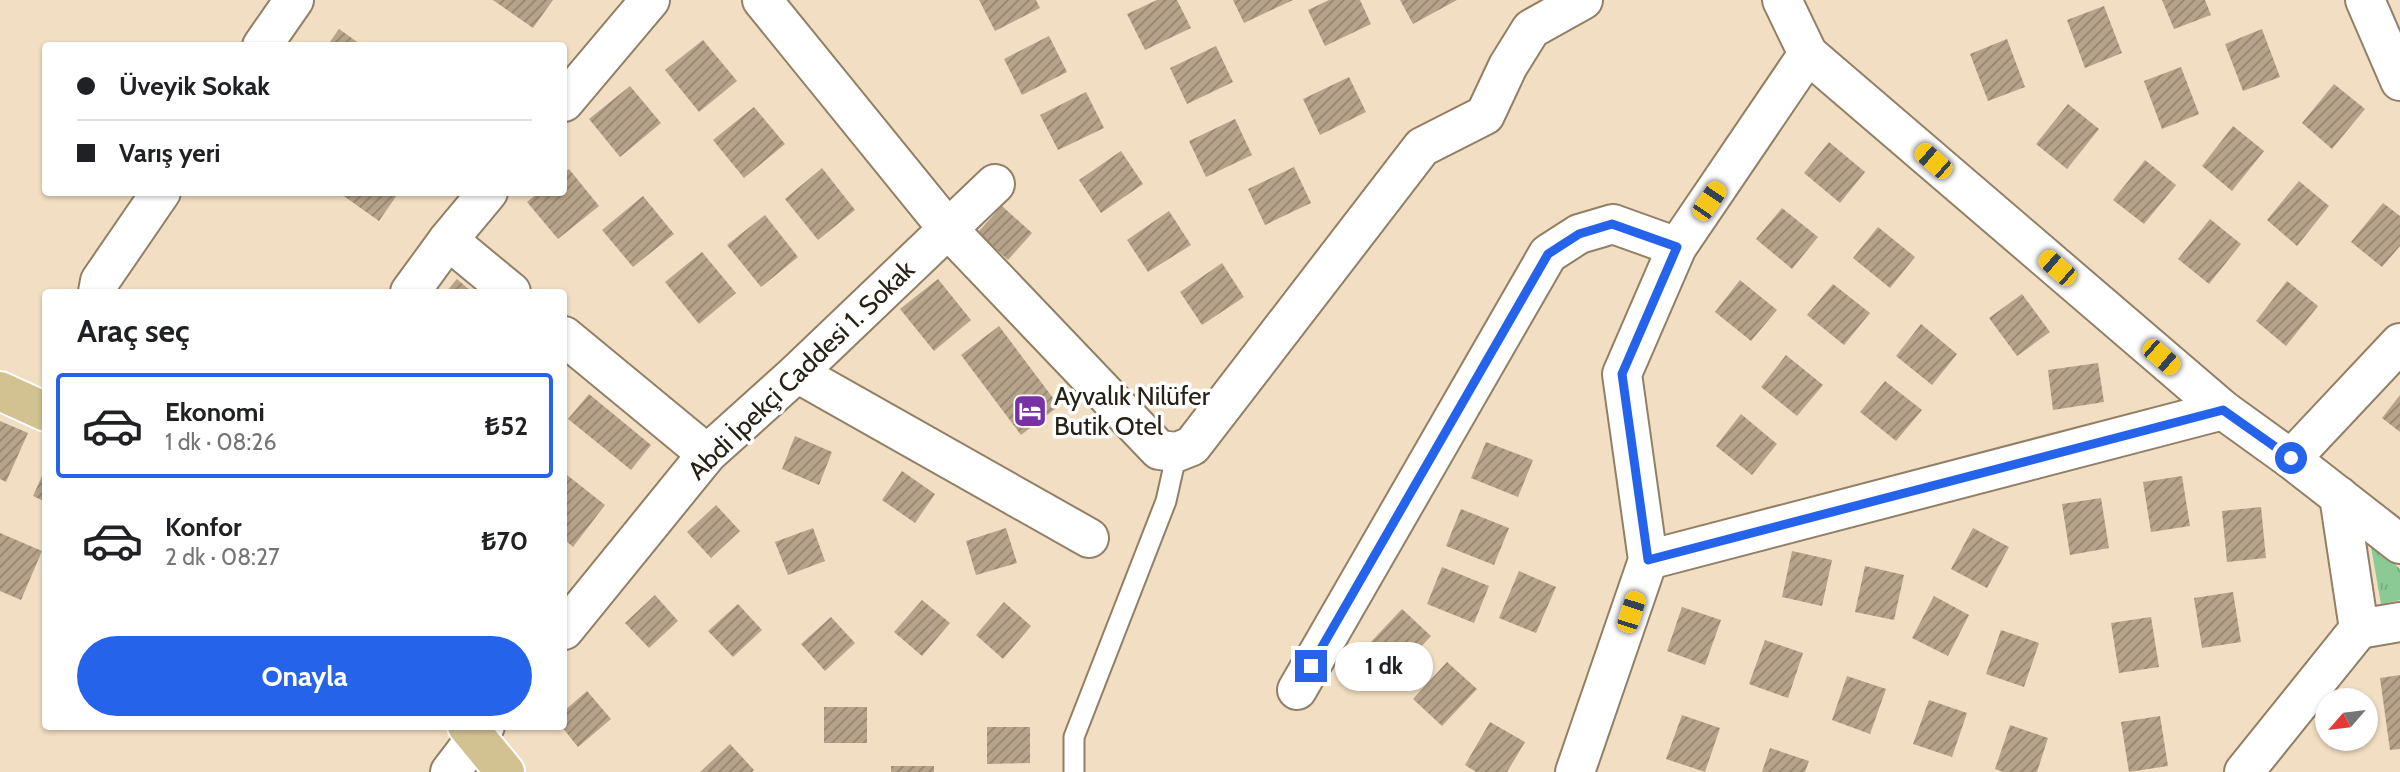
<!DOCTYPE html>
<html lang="tr">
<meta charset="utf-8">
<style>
:root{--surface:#fff;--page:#f6f6f6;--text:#202124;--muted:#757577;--line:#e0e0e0;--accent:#2563eb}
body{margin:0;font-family:Cabin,sans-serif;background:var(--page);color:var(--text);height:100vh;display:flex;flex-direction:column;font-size:26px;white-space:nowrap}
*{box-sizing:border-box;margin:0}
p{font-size:23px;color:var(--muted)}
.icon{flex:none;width:38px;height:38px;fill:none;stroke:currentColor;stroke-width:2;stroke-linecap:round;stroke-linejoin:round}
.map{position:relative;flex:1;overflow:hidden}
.side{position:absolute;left:42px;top:289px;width:525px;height:441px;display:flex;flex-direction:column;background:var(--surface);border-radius:7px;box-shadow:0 2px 5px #0004}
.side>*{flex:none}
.hud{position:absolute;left:42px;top:42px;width:525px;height:154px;border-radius:7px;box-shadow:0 2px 5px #0004;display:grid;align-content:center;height:154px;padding:0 35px;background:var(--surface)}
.needle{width:46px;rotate:242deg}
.controls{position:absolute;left:2315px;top:688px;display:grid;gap:14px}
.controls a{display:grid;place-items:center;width:63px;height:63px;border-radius:50%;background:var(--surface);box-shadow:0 2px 5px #0004;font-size:35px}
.end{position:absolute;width:32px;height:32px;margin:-16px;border:9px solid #2563eb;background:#fff;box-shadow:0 0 0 4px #fff}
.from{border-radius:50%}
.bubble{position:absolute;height:49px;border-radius:24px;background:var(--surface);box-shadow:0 2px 5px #0004;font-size:23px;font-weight:700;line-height:49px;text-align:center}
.car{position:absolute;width:21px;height:42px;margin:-21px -10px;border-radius:9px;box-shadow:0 0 5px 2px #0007;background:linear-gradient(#f5c518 24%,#345 0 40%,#f5c518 0 76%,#345 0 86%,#f5c518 0)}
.hud b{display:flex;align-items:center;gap:24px;height:66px;font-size:26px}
.hud b+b{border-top:2px solid var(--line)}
.hud i{width:18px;height:18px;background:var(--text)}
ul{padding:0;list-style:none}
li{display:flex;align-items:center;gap:21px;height:105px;margin:0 14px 10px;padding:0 21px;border:4px solid transparent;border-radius:7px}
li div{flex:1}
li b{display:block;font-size:26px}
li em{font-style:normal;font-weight:700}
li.current{border-color:var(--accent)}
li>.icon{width:63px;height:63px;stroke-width:1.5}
h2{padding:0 35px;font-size:32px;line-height:84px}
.cta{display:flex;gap:14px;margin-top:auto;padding:14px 35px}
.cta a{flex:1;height:80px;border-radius:42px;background:var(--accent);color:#fff;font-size:28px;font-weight:700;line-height:80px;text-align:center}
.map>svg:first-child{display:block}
</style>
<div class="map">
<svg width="2400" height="772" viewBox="0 0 2400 772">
<defs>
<pattern id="grass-tufts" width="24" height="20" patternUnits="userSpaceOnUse" patternTransform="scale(1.75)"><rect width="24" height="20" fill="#8bc995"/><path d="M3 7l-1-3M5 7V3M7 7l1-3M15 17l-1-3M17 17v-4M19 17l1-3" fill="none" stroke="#78ac80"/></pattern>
<pattern id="building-hatch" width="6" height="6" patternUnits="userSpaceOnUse" patternTransform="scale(1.75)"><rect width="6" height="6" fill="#b6a389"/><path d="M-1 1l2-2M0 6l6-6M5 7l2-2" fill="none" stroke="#94846f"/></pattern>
</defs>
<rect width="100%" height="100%" fill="#f2dec2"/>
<polygon fill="url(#grass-tufts)" points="2370,541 2400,569 2400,600 2381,604"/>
<g fill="url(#building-hatch)">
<polygon points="493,0 553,0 533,28"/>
<polygon points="979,0 1036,0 1040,8 995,31"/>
<polygon points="1157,0 1177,0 1191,28 1145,50 1127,14"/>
<polygon points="1233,0 1293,0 1244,23"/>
<polygon points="1329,0 1360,0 1371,24 1325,46 1308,10"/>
<polygon points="1400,0 1457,0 1413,24"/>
<polygon points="2162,0 2205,0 2211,15 2174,29"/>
<polygon points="2104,6 2122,53 2085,68 2067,20"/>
<polygon points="339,29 363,46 327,46"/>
<polygon points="2262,29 2280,77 2243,91 2225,44"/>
<polygon points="1049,36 1067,72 1022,95 1004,59"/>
<polygon points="2007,39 2025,87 1988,101 1970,54"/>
<polygon points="703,40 737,81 699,112 665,70"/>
<polygon points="1216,46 1233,82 1187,104 1170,68"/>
<polygon points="2181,67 2199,114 2162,129 2144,81"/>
<polygon points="1349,77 1366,112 1320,135 1303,99"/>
<polygon points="2334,84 2365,109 2332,149 2302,123"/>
<polygon points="630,86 661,123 620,157 589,119"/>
<polygon points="1086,92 1104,128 1058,150 1040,115"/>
<polygon points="2068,104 2099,129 2067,169 2036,144"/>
<polygon points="754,107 785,144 744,178 713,140"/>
<polygon points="1235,119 1252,155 1206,177 1189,141"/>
<polygon points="2233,126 2264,151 2232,191 2202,166"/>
<polygon points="1829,142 1865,172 1840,203 1804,173"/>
<polygon points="1121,151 1143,184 1101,213 1079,180"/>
<polygon points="2145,160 2176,185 2144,224 2113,200"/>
<polygon points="1294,167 1311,203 1265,225 1248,189"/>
<polygon points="822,168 855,210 818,240 785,199"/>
<polygon points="569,169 599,206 558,239 527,202 539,192 564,192 564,173"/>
<polygon points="2299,181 2329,206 2297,246 2267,220"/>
<polygon points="338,192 399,192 379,221"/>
<polygon points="643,196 674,234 633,267 602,230"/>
<polygon points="2383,203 2400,216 2400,246 2382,267 2351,242"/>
<polygon points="1002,206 1032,233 1008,260 978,232"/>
<polygon points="1782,208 1818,237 1792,269 1756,239"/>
<polygon points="1169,211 1191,245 1148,272 1127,240"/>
<polygon points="765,215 798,257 761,287 727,245"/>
<polygon points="2210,219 2241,244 2209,284 2178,259"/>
<polygon points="1878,227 1915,257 1890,288 1853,258"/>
<polygon points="702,252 736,293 699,324 665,282"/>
<polygon points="1222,263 1244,297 1202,325 1180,292"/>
<polygon points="457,279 472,292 446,292"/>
<polygon points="938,279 971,320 934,351 900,309"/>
<polygon points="1740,280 1777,310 1751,341 1715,312"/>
<polygon points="2287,281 2318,306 2286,346 2256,321"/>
<polygon points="1833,284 1870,313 1844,345 1807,315"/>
<polygon points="2022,294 2050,332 2017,356 1989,318"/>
<polygon points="1921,324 1957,354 1932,385 1896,356"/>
<polygon points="999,326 1059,406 1021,435 961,355"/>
<polygon points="1786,355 1823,385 1797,416 1761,387"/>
<polygon points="2098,363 2104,402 2053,410 2048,370"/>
<polygon points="1885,381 1922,410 1896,441 1860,412"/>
<polygon points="589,394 651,445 631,470 568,419"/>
<polygon points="2400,395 2400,432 2382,418"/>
<polygon points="1741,414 1777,444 1752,475 1716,446"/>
<polygon points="0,421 28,433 6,482 0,479"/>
<polygon points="795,436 832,452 819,485 782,469"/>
<polygon points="1486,442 1533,460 1518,497 1471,478"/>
<polygon points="46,467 46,502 33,496"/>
<polygon points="902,471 935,494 915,523 882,500"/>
<polygon points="567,475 605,505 573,547 564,539 564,480"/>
<polygon points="2182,476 2190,526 2151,532 2143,482"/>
<polygon points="2101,498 2109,548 2070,555 2062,504"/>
<polygon points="716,505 740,531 711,558 687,532"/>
<polygon points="2261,507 2266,558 2227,562 2222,511"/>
<polygon points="1461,509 1509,528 1494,565 1446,546"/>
<polygon points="813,528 825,561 788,575 775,542"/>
<polygon points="1006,528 1017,563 976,575 966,541"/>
<polygon points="1973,528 2009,547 1987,588 1951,569"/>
<polygon points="0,533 42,551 21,600 0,591"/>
<polygon points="1792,551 1832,560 1822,606 1782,597"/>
<polygon points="1865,566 1904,575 1894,620 1855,612"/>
<polygon points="1442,567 1489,586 1474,623 1427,604"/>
<polygon points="1519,571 1556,587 1536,633 1499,618"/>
<polygon points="2233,592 2241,642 2202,648 2194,598"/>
<polygon points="655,595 678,621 649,648 625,623"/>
<polygon points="1934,596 1969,615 1948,656 1912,638"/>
<polygon points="922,600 950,623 922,656 894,632"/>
<polygon points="1004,602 1031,626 1003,659 976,635"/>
<polygon points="738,604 762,630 733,657 708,631"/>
<polygon points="1682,607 1721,620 1705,665 1667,651"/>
<polygon points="1402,609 1431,636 1396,673 1368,645"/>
<polygon points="831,617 855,643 825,671 801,644"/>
<polygon points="2151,617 2159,667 2119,673 2111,623"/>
<polygon points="2001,630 2039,643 2024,687 1986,674"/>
<polygon points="1765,640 1803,653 1788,698 1749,684"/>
<polygon points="1447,662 1477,689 1442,726 1413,699"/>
<polygon points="2400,675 2400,749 2390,750 2380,678"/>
<polygon points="1847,676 1886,689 1870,734 1832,720"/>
<polygon points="587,691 611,719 578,747 561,726 564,726 564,711"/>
<polygon points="1929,700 1967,713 1952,757 1913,744"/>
<rect x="824" y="707" width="43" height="36"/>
<polygon points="1682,715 1720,728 1705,772 1666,759"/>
<polygon points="2160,716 2168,766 2129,772 2121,722"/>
<polygon points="1490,722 1525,742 1507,772 1476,772 1465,765"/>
<polygon points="2010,725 2048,738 2037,772 2003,772 1995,769"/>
<polygon points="987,727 1030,727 1030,763 987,764"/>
<polygon points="730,744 754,770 752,772 700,772"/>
<polygon points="1770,748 1809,761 1805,772 1762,772"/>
<rect x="891" y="766" width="43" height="6"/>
</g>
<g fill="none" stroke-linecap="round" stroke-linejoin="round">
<g stroke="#917f66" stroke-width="23">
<polyline id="service" points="1074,772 1074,737 1166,501 1177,452"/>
</g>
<g stroke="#917f66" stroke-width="42">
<g id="minor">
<polyline points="762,0 948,229 1159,450 1177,452 1192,446 1422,147 1485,115 1508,66 1531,29 1583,0"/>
<polyline points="1782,0 1808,54 2223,410 2291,459 2400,544"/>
<polyline points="2365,0 2400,81"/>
<polyline points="262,46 294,0"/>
<polyline points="564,102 650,0"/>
<polyline points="448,240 511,292"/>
<polyline points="98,292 100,281 161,192"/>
<polyline points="410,292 448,240 488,192"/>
<polyline points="564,336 707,454"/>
<polyline points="797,373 1089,538"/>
<polyline points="2291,459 2400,343"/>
<polyline points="2339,496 2359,629"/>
<polyline points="1648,560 2223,410"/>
<polyline points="2359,629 2400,622"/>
<polyline points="564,630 707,454 797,373 995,184"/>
<polyline points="1297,690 1548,254 1579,234 1613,224 1677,247"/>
<polyline points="450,772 485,726"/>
<polyline points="1575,772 1648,560 1622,374 1677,247 1808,54"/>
<polyline points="2244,772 2359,629"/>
</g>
</g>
<g stroke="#fff" stroke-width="42">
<g id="primary">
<polyline points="0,391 46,412"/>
<polyline points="467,726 505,772"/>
</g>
</g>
<use href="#service" stroke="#fff" stroke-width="19"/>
<use href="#minor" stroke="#fff" stroke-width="38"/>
<use href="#primary" stroke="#d2c292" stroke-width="38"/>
</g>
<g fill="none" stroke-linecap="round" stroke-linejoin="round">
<polyline stroke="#2563eb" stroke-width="9" points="1311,666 1548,254 1579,234 1612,224 1677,247 1622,374 1648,560 2223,410 2291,458"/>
</g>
<defs>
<g id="hotel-square" transform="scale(1.75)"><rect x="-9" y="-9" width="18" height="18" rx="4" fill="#7932a5" stroke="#fff"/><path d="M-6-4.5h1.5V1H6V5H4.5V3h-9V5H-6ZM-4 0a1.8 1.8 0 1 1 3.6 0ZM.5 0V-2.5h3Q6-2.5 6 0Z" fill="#fff"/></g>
</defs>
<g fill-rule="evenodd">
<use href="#hotel-square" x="1030" y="411"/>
</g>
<g text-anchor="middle" stroke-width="7" stroke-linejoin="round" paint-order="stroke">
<g font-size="26" fill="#272016" stroke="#fff">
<text transform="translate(801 370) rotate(-44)" y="9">Abdi İpekçi Caddesi 1. Sokak</text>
</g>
<g font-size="26" fill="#272016" stroke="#fff" text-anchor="start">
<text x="1054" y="405">Ayvalık Nilüfer<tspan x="1054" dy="30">Butik Otel</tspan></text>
</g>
</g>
</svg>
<div class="controls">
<a><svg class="needle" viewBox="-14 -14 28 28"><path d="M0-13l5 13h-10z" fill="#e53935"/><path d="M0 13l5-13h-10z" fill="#757577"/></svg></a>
</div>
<i class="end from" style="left:2291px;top:458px"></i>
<i class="end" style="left:1311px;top:666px"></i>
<div class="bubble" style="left:1335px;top:642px;width:98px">1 dk</div>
<i class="car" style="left:1933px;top:161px;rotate:311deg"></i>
<i class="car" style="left:1709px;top:201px;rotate:34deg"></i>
<i class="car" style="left:2057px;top:268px;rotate:311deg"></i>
<i class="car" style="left:2161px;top:357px;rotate:131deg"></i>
<i class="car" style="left:1631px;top:612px;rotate:18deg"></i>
<div class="hud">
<b><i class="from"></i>Üveyik Sokak</b>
<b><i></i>Varış yeri</b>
</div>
<section class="side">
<h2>Araç seç</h2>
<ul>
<li class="current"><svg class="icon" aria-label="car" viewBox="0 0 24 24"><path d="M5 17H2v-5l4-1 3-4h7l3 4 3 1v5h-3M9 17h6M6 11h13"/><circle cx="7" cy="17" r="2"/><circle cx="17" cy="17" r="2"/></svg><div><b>Ekonomi</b><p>1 dk · 08:26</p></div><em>₺52</em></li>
<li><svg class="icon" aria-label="car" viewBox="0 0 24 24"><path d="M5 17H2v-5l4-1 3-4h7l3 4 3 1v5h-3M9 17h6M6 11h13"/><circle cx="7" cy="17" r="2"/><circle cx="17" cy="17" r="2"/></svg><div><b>Konfor</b><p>2 dk · 08:27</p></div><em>₺70</em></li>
</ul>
<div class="cta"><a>Onayla</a></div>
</section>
</div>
